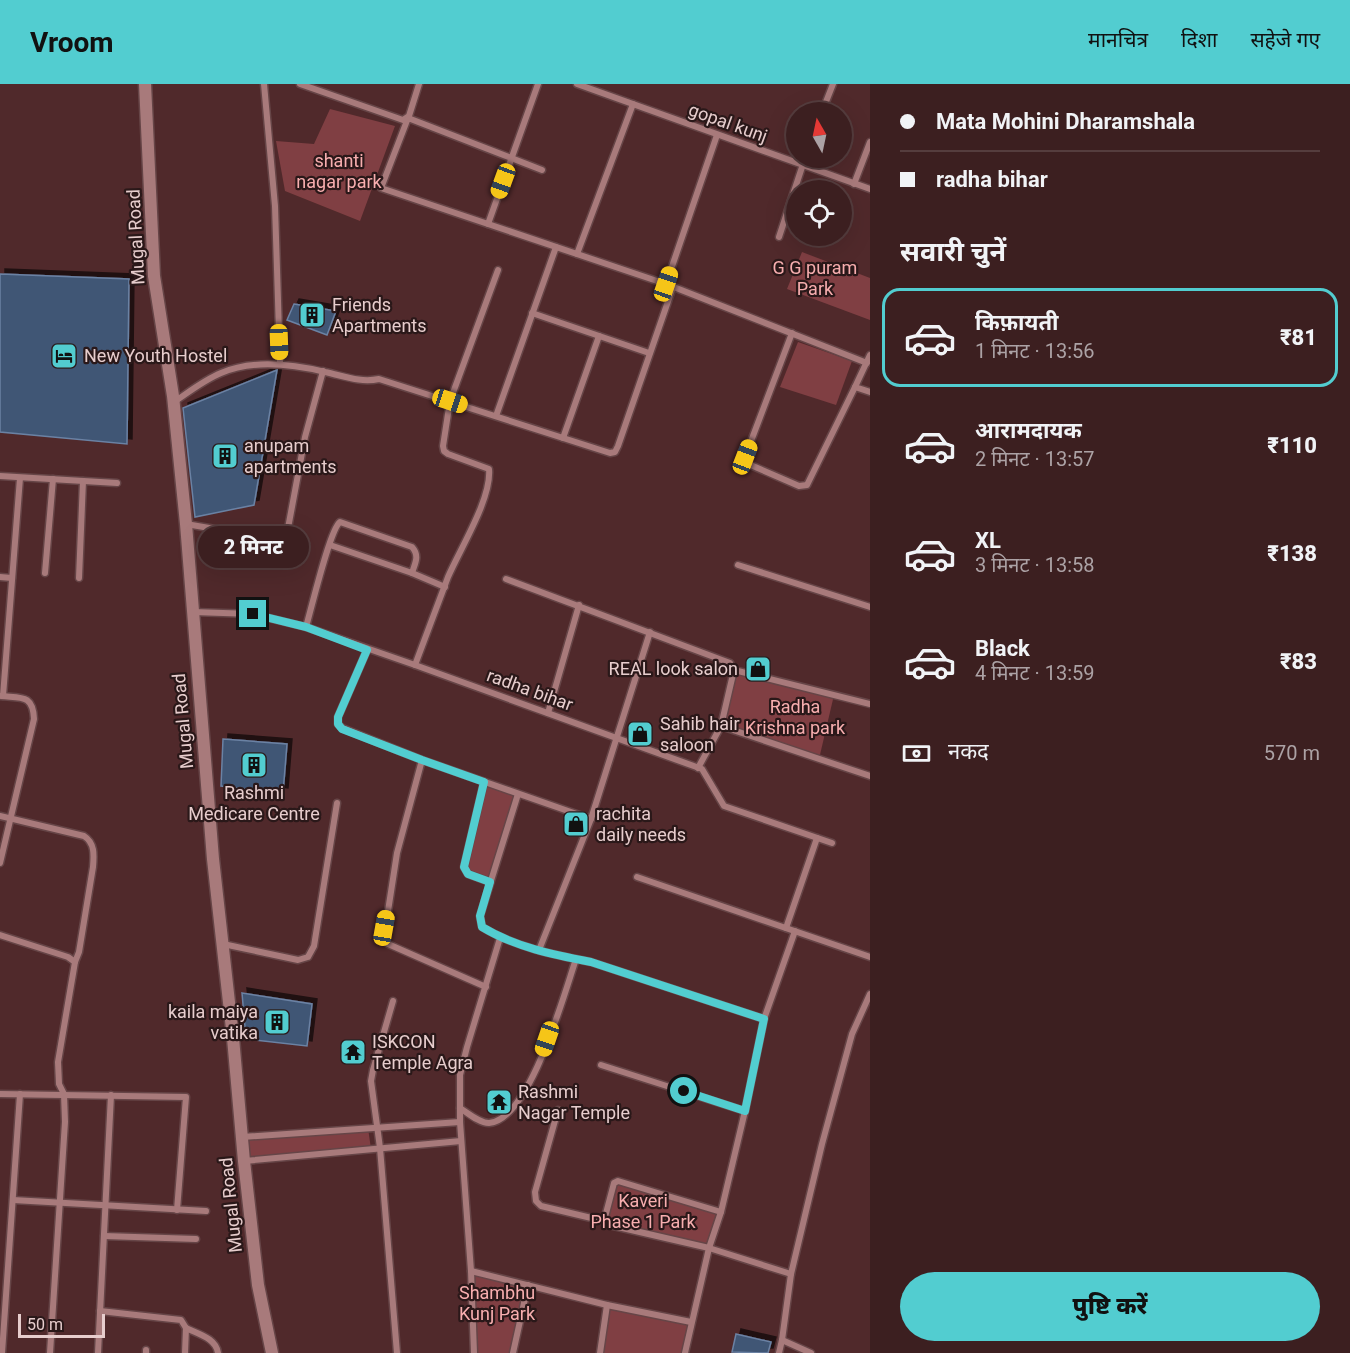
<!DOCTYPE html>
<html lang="hi">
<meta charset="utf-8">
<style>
:root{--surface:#3c1f20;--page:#472c2d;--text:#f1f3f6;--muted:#aca2a5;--line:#553d3e;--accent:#52cdd0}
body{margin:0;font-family:Roboto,"Noto Sans Devanagari",sans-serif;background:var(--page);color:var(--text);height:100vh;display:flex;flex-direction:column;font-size:22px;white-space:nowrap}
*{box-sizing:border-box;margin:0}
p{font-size:20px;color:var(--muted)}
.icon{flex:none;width:33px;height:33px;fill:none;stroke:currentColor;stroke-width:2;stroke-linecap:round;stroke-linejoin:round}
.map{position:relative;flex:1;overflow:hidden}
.panel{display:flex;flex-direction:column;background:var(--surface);width:480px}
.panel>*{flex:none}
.guide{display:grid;align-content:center;height:132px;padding:0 30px;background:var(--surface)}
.needle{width:39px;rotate:351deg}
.buttons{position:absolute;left:786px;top:18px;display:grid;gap:12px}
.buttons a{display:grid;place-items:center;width:66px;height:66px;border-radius:50%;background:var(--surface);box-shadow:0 6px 24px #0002,0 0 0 2px var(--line);font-size:30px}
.scale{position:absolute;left:18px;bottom:15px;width:87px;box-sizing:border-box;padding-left:6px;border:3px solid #e7cdcd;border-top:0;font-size:16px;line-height:21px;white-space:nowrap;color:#e7cdcd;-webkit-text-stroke:4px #2a1819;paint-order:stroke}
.end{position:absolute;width:27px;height:27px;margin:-14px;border:8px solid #52cdd0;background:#111;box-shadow:0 0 0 3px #111}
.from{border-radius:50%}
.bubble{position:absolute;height:42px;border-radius:21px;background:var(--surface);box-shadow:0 6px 24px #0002,0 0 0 2px var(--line);font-size:20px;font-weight:800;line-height:42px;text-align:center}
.car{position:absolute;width:18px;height:36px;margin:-18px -9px;border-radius:8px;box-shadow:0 0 4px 2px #0007;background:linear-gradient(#f5c518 24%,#345 0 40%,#f5c518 0 76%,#345 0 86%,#f5c518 0)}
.guide b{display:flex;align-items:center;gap:21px;height:57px;font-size:22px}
.guide b+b{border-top:2px solid var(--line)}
.guide i{width:15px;height:15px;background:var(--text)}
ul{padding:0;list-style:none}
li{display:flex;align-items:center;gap:18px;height:99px;margin:0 12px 9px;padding:0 18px;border:3px solid transparent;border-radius:18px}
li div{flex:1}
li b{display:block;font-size:22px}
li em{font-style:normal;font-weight:800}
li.active{border-color:var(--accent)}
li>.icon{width:54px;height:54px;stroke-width:1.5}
h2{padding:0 30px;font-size:27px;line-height:72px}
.pay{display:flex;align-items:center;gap:15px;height:66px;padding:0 30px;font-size:22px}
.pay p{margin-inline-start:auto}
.primary-button{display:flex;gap:12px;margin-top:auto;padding:12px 30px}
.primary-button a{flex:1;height:69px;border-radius:36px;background:var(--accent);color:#111;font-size:24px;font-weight:800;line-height:69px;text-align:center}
header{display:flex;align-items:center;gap:36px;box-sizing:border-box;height:84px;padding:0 30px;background:var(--accent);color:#111}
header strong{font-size:28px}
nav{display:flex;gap:33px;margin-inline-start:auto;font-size:21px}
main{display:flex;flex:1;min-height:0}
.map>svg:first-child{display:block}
</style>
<header>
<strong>Vroom</strong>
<nav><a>मानचित्र</a><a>दिशा</a><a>सहेजे गए</a></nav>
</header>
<main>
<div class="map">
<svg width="870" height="1269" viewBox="0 0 870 1269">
<defs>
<filter id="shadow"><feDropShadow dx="5" dy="-5" stdDeviation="0" flood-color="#0009"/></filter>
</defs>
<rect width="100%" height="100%" fill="#50292b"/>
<g fill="#803f43">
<polygon points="330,25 395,42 360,137 285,107 276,57 314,60"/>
<polygon points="802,168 870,194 870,236 787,205"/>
<polygon points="798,258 852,277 836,321 780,303"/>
<polygon points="734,586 834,611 819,675 721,642"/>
<polygon points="484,698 518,710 490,798 466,788"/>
<polygon points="368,1044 371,1065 250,1076 248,1053"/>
<polygon points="614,1099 721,1128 709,1164 604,1137"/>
<polygon points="471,1187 528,1201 510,1269 474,1269"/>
<polygon points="607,1221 691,1238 685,1269 600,1269"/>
</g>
<g fill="#405675" stroke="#6b82a4" stroke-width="1.5" filter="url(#shadow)">
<polygon points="0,190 129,195 127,360 0,348"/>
<polygon points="294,220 336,227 327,251 287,236"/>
<polygon points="277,286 254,421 195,433 183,324"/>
<polygon points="223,655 287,660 283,709 221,702"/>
<polygon points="242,909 312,920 307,962 246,955"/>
<polygon points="736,1250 771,1258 768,1269 732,1268"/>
</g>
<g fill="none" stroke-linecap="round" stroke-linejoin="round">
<g stroke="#664547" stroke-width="9">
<g id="street">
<polyline points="264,0 275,122 280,280"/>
<polyline points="300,0 403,36 409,32 419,0"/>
<polyline points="577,0 870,105"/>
<polyline points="822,28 833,0"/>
<polyline points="542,86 408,34 381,104 666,200 867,279"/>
<polyline points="854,100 870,58"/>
<polyline points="488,140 538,0"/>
<polyline points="779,153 805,74"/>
<polyline points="577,170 633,20"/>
<polyline points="666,200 717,51"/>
<polyline points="532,229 649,269"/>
<polyline points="792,249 745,373 746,379 799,402 807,401 855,303"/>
<polyline points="870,271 855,303 870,308"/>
<path d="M 174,318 C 189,308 204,296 221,289 C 253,275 292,280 325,288 C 344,292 360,299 379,295 L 610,369 L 615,368 L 618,362 L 673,203"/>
<polyline points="496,332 556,163"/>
<polyline points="563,354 599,252"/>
<polyline points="0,392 117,399"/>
<polyline points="186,440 279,456 286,455 305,353 323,287"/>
<polyline points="738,481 870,523"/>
<polyline points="45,489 53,395"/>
<polyline points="412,489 445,503"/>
<polyline points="0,493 12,494"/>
<polyline points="79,494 83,397"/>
<polyline points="506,495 730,579 734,586 721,642 698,684"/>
<polyline points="193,528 253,530 306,543 415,581 702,685 724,722 832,759"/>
<path d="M 306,543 C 311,526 330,445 340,438 L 412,463 C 420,472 415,479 412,489 L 330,461"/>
<polyline points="367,566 338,633 338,640 342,644 422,676 591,735"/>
<path d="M 415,581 C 426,552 437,522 448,493 C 460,465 492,414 489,385 L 448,370 L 444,367 L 443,362 L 450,317 L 498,186"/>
<polyline points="734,586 870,620"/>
<polyline points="3,612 20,394"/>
<polyline points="548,629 579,521"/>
<polyline points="721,642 870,692"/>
<polyline points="422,676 397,769 384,853 388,860 486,903"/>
<polyline points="484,698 464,783 468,790 490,798"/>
<path d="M 518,710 L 480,832 L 482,843 C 515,863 554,871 591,878 L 764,935"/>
<path d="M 0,732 L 84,752 C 95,759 94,771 93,783 L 79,868 L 75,878"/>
<path d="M 0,779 L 34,635 C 33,610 21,614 1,612"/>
<polyline points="637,793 870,873"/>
<polyline points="786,844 817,754"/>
<polyline points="0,851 68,873 75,878 58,978 59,1000 64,1010 65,1038 50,1269"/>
<polyline points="223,860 298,876 308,873 314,862 337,719"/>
<polyline points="539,866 591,735 650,548"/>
<polyline points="393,917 373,986 371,997 380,1064 397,1269"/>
<polyline points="601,981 745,1027 721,1128 709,1164 685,1269"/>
<polyline points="0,1010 186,1013 177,1126"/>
<path d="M 460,1024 C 468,1029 479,1039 489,1039 C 530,1036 564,910 576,875"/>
<polyline points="558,1026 535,1108 536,1117 541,1122 604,1137 605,1140 709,1164 791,1190"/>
<polyline points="745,1027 764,935 795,847"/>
<polyline points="242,1053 460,1038"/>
<polyline points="244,1077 461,1057"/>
<polyline points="13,1116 206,1127"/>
<polyline points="604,1137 614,1099 618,1097 721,1128"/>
<polyline points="104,1152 196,1155"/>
<polyline points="471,1187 607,1221 691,1238"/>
<polyline points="100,1227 181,1236 186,1244 185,1269"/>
<path d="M 186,1244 C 198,1250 216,1254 218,1269"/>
<polyline points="782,1256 791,1190 822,1060 852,950 870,910"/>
<polyline points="2,1269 20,1010"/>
<polyline points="98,1269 111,1011"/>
<polyline points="146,1269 146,1266"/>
<polyline points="474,1269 471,1187 460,1038 460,991 467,963 500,854"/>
<polyline points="513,1269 528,1201"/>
<polyline points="600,1269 607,1221"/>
<polyline points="779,1269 782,1256 811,1269"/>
</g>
</g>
<g stroke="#664547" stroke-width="15">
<polyline id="secondary" points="145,0 154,192 173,312 186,440 213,775 233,954 244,1077 258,1201 272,1269"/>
</g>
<use href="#street" stroke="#a87a7b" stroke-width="6"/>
<use href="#secondary" stroke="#a87a7b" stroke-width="12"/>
</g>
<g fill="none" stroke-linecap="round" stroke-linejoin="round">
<path stroke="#52cdd0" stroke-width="8" d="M 253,530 L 306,543 L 367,566 L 338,633 L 338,640 L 342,645 L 422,676 L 484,698 L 464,783 L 468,790 L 490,798 L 480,832 L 482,843 C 515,863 554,871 591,878 L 764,935 L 745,1027 L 684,1007"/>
</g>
<defs>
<g id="building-square" transform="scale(1.35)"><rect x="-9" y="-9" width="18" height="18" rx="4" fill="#52cdd0" stroke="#2a1819"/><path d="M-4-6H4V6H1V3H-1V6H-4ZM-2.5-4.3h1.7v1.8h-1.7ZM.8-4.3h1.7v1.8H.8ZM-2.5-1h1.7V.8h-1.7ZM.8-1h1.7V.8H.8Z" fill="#111"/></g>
<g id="hotel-square" transform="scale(1.35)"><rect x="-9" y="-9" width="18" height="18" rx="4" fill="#52cdd0" stroke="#2a1819"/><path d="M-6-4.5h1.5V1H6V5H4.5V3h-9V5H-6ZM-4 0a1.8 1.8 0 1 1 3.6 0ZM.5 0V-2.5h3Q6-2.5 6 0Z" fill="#111"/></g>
<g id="shop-square" transform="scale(1.35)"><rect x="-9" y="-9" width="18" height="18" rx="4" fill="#52cdd0" stroke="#2a1819"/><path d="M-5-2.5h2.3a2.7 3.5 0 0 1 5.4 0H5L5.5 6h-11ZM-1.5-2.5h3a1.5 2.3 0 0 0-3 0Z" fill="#111"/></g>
<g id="temple-square" transform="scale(1.35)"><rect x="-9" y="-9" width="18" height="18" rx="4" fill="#52cdd0" stroke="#2a1819"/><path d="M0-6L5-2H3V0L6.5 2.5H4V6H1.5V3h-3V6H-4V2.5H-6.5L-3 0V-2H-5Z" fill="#111"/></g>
</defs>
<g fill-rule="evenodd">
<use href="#building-square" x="312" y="231"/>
<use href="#hotel-square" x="64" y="272"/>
<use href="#building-square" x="225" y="372"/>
<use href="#shop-square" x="758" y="585"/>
<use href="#shop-square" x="640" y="650"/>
<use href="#building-square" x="254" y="681"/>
<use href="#shop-square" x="576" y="740"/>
<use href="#building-square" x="277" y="938"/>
<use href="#temple-square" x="353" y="968"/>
<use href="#temple-square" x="499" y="1018"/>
</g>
<g text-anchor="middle" stroke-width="4.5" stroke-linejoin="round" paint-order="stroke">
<g font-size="18" fill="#e7cdcd" stroke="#2a1819">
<text transform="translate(728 39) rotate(20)" y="6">gopal kunj</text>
<text transform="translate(136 153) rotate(-93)" y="6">Mugal Road</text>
<text transform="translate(530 606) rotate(20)" y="6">radha bihar</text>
<text transform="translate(183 637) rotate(-95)" y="6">Mugal Road</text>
<text transform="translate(231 1121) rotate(-96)" y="6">Mugal Road</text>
</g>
<g font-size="18" fill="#f8aeaf" stroke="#2a1819">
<text x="339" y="83">shanti<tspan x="339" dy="21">nagar park</tspan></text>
<text x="815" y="190">G G puram<tspan x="815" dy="21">Park</tspan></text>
<text x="795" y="629">Radha<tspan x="795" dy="21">Krishna park</tspan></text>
<text x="643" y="1123">Kaveri<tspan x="643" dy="21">Phase 1 Park</tspan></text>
<text x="497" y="1215">Shambhu<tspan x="497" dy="21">Kunj Park</tspan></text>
</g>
<g font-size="18" fill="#e7cdcd" stroke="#2a1819" text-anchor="start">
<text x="332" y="227">Friends<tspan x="332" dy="21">Apartments</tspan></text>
<text x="84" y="278">New Youth Hostel</text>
<text x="244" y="368">anupam<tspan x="244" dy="21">apartments</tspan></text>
<text x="738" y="591" text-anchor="end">REAL look salon</text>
<text x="660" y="646">Sahib hair<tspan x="660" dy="21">saloon</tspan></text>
<text x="254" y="715" text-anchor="middle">Rashmi<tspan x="254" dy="21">Medicare Centre</tspan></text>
<text x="596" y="736">rachita<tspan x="596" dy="21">daily needs</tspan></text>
<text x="258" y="934" text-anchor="end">kaila maiya<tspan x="258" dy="21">vatika</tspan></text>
<text x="372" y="964">ISKCON<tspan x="372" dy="21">Temple Agra</tspan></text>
<text x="518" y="1014">Rashmi<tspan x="518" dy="21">Nagar Temple</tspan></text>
</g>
</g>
</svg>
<div class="buttons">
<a><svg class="needle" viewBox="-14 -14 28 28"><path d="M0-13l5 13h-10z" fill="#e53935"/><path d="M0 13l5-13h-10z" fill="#aca2a5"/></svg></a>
<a><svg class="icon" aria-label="locate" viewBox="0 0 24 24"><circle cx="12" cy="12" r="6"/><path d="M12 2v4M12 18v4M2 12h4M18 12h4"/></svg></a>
</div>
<div class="scale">50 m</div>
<i class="end from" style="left:684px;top:1007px"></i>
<i class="end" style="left:253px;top:530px"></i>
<div class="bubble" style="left:198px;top:442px;width:111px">2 मिनट</div>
<i class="car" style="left:503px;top:97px;rotate:200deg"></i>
<i class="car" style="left:666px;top:200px;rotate:19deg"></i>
<i class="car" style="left:279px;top:258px;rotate:178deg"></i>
<i class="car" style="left:450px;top:317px;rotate:108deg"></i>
<i class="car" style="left:745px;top:373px;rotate:21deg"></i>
<i class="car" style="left:384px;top:844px;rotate:10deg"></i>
<i class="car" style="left:547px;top:955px;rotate:199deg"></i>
</div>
<section class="panel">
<div class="guide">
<b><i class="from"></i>Mata Mohini Dharamshala</b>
<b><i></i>radha bihar</b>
</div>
<h2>सवारी चुनें</h2>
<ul>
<li class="active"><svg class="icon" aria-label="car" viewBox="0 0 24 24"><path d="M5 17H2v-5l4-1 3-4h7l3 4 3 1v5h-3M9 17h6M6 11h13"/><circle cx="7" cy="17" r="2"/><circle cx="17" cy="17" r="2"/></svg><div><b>किफ़ायती</b><p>1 मिनट · 13:56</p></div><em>₹81</em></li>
<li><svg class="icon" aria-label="car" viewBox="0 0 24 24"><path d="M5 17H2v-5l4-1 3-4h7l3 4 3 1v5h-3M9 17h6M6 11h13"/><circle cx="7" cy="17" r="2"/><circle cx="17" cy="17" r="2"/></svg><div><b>आरामदायक</b><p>2 मिनट · 13:57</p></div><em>₹110</em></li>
<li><svg class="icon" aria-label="car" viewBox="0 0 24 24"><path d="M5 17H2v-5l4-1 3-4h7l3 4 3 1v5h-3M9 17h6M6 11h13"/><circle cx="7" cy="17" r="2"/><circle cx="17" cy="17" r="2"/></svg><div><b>XL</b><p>3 मिनट · 13:58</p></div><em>₹138</em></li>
<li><svg class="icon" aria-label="car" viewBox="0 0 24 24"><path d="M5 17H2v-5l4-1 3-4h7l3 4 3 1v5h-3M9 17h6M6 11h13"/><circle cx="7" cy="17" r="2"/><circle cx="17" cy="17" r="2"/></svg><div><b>Black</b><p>4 मिनट · 13:59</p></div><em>₹83</em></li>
</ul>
<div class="pay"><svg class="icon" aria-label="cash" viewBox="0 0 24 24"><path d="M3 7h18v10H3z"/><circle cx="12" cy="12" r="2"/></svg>नकद<p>570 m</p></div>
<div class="primary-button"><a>पुष्टि करें</a></div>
</section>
</main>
